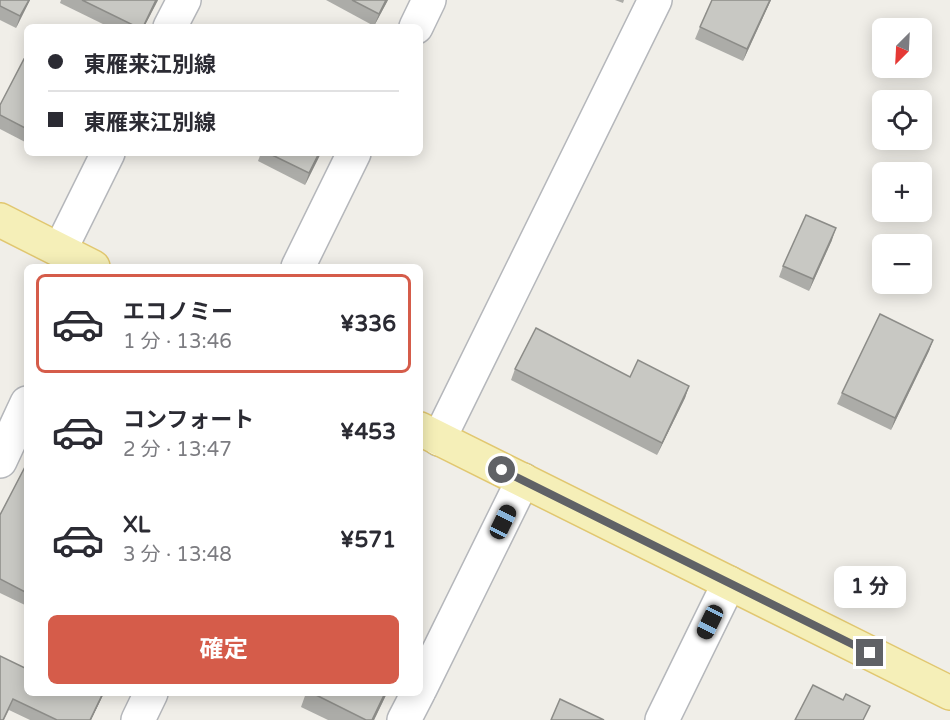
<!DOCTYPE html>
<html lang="ja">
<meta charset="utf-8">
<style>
:root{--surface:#fff;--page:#f2f2f3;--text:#2b2b33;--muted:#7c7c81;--line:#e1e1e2;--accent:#d55c4a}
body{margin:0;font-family:"Varela Round","Noto Sans JP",sans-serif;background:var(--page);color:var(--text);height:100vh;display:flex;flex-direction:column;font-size:22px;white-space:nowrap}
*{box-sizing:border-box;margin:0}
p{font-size:20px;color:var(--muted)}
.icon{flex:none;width:33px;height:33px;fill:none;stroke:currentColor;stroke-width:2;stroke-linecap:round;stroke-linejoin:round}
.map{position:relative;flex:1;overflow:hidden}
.side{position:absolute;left:24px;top:264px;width:399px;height:432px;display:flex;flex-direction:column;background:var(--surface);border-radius:9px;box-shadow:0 3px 15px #0003}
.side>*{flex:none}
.banner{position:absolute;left:24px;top:24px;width:399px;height:132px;border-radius:9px;box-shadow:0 3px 15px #0003;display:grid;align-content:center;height:132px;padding:0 24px;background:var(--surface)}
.needle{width:39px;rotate:204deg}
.tools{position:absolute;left:872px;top:18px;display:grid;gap:12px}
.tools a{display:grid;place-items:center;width:60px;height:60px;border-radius:9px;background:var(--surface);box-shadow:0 3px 15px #0003;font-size:30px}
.end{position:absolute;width:27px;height:27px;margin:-14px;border:8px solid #606266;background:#fff;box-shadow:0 0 0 3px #fff}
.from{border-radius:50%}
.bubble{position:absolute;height:42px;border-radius:9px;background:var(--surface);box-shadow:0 3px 15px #0003;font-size:20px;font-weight:700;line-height:42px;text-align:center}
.car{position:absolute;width:18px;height:36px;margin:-18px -9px;border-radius:8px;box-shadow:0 0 4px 2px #0007;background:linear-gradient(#222 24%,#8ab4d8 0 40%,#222 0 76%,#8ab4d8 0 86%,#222 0)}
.banner b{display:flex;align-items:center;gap:21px;height:57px;font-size:22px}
.banner b+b{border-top:2px solid var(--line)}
.banner i{width:15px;height:15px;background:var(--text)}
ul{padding:10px 0 0;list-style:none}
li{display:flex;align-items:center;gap:18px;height:99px;margin:0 12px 9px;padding:0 12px;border:3px solid transparent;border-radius:9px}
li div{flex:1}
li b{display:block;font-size:22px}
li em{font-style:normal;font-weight:700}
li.active{border-color:var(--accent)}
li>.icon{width:54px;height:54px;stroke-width:1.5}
.button{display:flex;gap:12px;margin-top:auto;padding:12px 24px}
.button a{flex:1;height:69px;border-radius:9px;background:var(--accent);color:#fff;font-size:24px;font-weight:700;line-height:69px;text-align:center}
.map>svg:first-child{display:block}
</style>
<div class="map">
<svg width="950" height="720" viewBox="0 0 950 720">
<rect width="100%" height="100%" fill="#f0eee8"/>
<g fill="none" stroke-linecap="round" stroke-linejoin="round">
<g stroke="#b5b7bb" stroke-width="36">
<g id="minor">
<polyline points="170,27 184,0"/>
<polyline points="416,27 429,0"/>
<polyline points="60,250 108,153"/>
<polyline points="298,267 354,153"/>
<polyline points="439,439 655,0"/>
<polyline points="0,461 27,403"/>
<polyline points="420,689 523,480"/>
<polyline points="138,720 151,693"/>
<polyline points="404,720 418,693"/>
<polyline points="662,720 729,583"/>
</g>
</g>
<g stroke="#e1c770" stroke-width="36">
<g id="major">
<polyline points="0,220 93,267"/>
<polyline points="420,429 950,693"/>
</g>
</g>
<use href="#minor" stroke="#fff" stroke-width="33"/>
<use href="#major" stroke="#f5efb8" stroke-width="33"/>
</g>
<g fill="#acaca8">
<polygon points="0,0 30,0 16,28 0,20"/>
<polygon points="61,0 158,0 144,27 109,27 60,3"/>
<polygon points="326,0 388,0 374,26"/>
<polygon points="615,0 624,0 623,3"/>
<polygon points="771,0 743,61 695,39 700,27"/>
<polygon points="27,60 27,143 0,129 0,105"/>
<polygon points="261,153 321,153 305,185 258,161"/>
<polygon points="832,240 809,291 779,277 783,266"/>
<polygon points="933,340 929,351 891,430 837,404 842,393"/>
<polygon points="515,369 630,377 689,386 685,398 657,455 511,380"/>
<polygon points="27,463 27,606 0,593 0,515"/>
<polygon points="27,669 27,693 104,693 91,720 30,720 9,710 4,720 0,720"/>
<polygon points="306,693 387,693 374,720 328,720 301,707"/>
</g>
<g fill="#8c8c88">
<polygon points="29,0 30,0 16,28 20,16"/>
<polygon points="156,0 158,0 144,27 143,27"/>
<polygon points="386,0 388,0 374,26 379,14"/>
<polygon points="770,0 771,0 743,61 747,49"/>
<polygon points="319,153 321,153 305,185 309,173"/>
<polygon points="836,228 832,240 809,291 813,279"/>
<polygon points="933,340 929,351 891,430 895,418"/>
<polygon points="689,386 685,398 657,455 662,443"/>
<polygon points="103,693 104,693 91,720 90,720"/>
<polygon points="385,693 387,693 374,720 372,720"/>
</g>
<g fill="#c8c8c3" stroke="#8c8c88" stroke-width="1.5">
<polygon points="0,0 29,0 20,16 0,6"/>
<polygon points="82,0 156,0 143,27 137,27"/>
<polygon points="352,0 386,0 379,14"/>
<polygon points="712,0 770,0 747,49 700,27"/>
<polygon points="24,59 27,60 27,129 0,115 0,105"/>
<polygon points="268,153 319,153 309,173"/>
<polygon points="806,215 836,228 813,279 783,266"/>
<polygon points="880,314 933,340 895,418 842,393"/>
<polygon points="536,328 630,377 638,360 689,386 662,443 515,369"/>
<polygon points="27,463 27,593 0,579 0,515"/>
<polygon points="0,656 27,669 27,693 103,693 90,720 57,720 13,699 3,720 0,720"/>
<polygon points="813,685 843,700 846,694 870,706 863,720 795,720"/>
<polygon points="312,693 385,693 372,720 366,720"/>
<polygon points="560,699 604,720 551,720"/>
</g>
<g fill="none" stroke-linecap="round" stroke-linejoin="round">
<polyline stroke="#606266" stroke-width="8" points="502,470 870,653"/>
</g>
</svg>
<div class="tools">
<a><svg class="needle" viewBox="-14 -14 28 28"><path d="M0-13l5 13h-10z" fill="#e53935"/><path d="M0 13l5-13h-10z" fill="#7c7c81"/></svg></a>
<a><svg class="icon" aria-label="locate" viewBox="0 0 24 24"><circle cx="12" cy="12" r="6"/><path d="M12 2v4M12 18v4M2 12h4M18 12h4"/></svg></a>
<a>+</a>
<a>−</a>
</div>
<i class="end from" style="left:502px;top:470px"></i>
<i class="end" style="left:870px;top:653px"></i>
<div class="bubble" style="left:834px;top:566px;width:72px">1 分</div>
<i class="car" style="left:503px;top:522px;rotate:26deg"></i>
<i class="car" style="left:710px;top:622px;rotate:206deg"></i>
<div class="banner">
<b><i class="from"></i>東雁来江別線</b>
<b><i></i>東雁来江別線</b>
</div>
<section class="side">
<ul>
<li class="active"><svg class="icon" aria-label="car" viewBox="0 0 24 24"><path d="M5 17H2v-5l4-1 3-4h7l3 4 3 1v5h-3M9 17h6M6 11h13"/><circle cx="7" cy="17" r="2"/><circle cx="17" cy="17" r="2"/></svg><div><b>エコノミー</b><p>1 分 · 13:46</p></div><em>¥336</em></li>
<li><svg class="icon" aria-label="car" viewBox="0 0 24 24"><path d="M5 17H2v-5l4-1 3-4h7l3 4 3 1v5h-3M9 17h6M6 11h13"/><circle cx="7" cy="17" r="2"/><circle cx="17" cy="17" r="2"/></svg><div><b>コンフォート</b><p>2 分 · 13:47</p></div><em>¥453</em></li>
<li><svg class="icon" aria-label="car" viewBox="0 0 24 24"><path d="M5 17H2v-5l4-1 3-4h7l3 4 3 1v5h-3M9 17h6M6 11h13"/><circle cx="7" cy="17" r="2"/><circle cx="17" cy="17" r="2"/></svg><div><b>XL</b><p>3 分 · 13:48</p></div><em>¥571</em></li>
</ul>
<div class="button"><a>確定</a></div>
</section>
</div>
